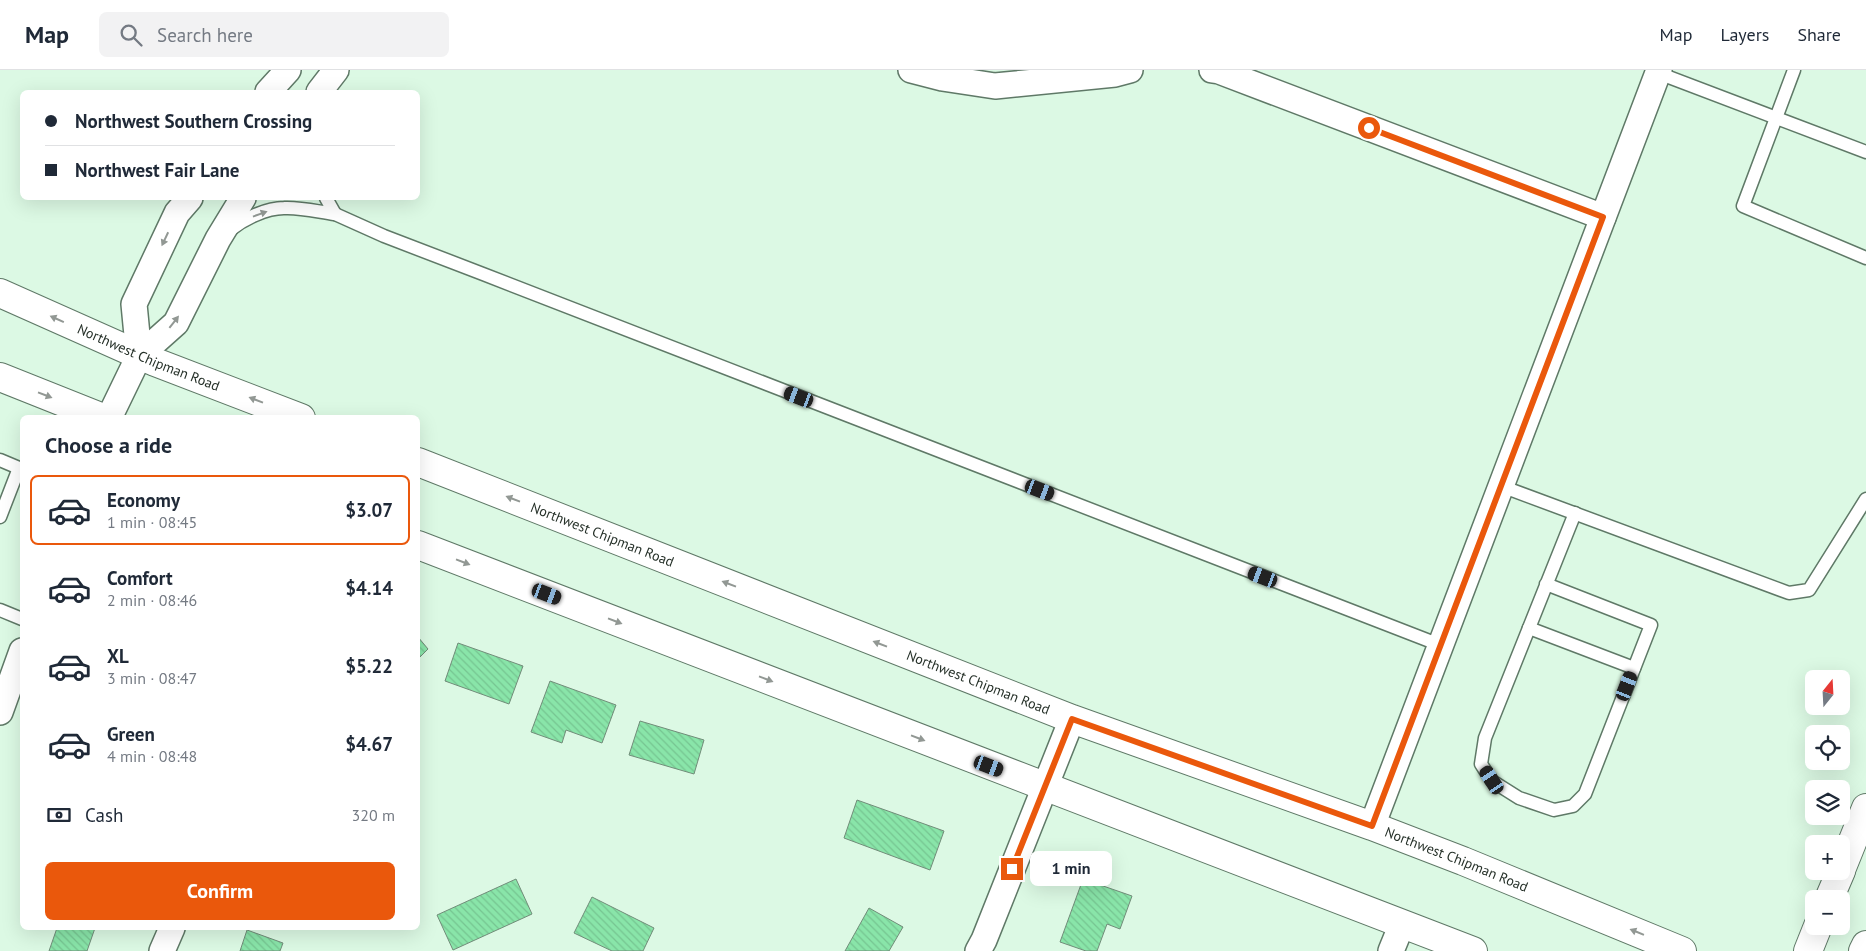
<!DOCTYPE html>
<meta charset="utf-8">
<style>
:root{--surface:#fff;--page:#f2f2f3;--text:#1f2937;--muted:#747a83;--line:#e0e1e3;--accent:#ea580c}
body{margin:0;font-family:"PT Sans",sans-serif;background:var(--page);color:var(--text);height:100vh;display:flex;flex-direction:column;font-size:19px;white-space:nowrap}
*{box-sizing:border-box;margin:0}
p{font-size:16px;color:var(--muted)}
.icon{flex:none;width:28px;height:28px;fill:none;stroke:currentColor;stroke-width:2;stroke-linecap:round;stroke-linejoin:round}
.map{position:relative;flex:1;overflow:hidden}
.sheet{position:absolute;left:20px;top:345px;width:400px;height:515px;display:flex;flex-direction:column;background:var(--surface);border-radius:8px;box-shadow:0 5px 20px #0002}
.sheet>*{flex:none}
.guide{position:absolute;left:20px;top:20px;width:400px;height:110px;border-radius:8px;box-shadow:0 5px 20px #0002;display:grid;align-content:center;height:110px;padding:0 25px;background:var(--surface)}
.needle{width:32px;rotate:18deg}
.buttons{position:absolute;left:1805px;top:600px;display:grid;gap:10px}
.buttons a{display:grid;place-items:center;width:45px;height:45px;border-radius:8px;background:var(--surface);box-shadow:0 5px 20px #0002;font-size:25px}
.end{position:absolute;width:22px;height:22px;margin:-11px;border:6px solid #ea580c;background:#fff;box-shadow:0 0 0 2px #fff}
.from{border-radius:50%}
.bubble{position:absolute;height:35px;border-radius:8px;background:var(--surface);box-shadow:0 5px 20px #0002;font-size:16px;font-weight:700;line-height:35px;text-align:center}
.car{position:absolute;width:15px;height:30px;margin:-15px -8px;border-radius:6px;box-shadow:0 0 4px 1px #0007;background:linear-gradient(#222 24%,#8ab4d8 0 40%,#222 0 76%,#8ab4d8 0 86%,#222 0)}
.guide b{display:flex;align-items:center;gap:18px;height:48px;font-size:19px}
.guide b+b{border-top:1px solid var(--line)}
.guide i{width:12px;height:12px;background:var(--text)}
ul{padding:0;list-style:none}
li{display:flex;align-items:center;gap:15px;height:70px;margin:0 10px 8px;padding:0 15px;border:2px solid transparent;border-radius:8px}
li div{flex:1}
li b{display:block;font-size:19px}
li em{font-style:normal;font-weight:700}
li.active{border-color:var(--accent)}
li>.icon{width:45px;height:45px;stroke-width:1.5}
h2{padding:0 25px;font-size:22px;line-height:60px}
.pay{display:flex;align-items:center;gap:12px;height:55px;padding:0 25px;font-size:19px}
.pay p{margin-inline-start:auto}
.action{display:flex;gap:10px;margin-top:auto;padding:10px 25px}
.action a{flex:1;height:58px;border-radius:8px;background:var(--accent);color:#fff;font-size:20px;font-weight:700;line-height:58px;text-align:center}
header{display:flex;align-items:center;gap:30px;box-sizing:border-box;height:70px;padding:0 25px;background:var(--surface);border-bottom:1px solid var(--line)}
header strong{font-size:24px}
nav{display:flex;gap:28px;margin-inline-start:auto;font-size:18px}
.search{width:350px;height:45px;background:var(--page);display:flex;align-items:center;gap:12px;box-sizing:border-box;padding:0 18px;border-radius:8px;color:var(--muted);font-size:19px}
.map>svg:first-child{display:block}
</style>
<header>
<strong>Map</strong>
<div class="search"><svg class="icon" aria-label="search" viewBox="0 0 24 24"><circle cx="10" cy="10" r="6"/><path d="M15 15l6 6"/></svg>Search here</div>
<nav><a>Map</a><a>Layers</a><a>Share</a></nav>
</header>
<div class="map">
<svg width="1866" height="881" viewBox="0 0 1866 881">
<defs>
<pattern id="building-back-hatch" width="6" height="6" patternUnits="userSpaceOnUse" patternTransform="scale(1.25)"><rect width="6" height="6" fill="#89e5a9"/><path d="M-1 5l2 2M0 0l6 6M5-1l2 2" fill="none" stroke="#76c591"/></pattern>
</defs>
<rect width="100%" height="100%" fill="#dcf9e4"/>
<g fill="url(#building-back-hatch)" stroke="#718c79">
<polygon points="418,567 428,579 418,589"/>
<polygon points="458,573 523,596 509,634 445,611"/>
<polygon points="550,611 616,635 602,673 566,660 562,673 531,662"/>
<polygon points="640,651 704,670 694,704 629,685"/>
<polygon points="857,730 944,761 930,800 844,768"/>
<polygon points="516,809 532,844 453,880 437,845"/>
<polygon points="1083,809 1132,826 1120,859 1107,854 1097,881 1086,881 1060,872"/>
<polygon points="592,827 654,858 643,881 612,881 574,863"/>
<polygon points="869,838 903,857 889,881 845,881"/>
<polygon points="57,858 95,858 87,881 49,881"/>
<polygon points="247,860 283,873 280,881 240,881"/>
</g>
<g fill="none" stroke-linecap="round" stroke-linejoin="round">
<g stroke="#5f7967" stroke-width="15">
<g id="lane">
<polyline points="1794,0 1743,136 1866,188"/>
<polyline points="1658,3 1866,82"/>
<polyline points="335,144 384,166 483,204 1440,575"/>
<path d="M 230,160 C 244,149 266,138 284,138 C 301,137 319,142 335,144 L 326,128"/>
<polyline points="0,390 19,398 0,447"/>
<polyline points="1501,416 1789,523 1809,520 1866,429"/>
<polyline points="1546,514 1651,555 1585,724 1573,736 1554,740 1519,728 1492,711 1481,694 1485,668 1575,443"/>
<polyline points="0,540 22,549"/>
<polyline points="1529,558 1634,598"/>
</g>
</g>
<g stroke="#5f7967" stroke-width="28">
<g id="street">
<polyline points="911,0 942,8 995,16 1115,4 1130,0"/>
<polyline points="1212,0 1219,1 1603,147"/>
<polyline points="268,22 288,0"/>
<polyline points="319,22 336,0"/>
<polyline points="139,286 134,234 177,143 190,128"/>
<polyline points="109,348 139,286 176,253 218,169 243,128"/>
<polyline points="0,642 22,581"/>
<polyline points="1372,756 1659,0"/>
<polyline points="162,881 172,858"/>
<polyline points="978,881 984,870 1072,649"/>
<polyline points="1391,881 1402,854"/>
</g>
</g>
<g stroke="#5f7967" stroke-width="30">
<g id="secondary">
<path id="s1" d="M 0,223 L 155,292 L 301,348"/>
<polyline points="0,307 103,348"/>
<path id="s2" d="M 418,392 L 1072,649 L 1372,756 L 1463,791 L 1682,881"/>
<polyline points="418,475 1473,881"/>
<polyline points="1841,800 1866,738"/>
<polyline points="1829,829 1841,801"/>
<polyline points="1808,881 1818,856"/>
<polyline points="1863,881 1866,875"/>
</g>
</g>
<use href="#lane" stroke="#fff" stroke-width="12"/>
<use href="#street" stroke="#fff" stroke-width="25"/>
<use href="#secondary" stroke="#fff" stroke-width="28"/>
</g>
<defs><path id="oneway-solid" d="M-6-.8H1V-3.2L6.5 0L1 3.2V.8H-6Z" transform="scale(1.25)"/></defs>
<g fill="#929894">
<use href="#oneway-solid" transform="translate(260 144) rotate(-20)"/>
<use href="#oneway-solid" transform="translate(165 169) rotate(115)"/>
<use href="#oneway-solid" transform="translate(57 249) rotate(-156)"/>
<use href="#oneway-solid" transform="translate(174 252) rotate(-52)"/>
<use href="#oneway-solid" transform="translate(45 325) rotate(21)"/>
<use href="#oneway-solid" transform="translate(256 330) rotate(-159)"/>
<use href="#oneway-solid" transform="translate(513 429) rotate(-159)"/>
<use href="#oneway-solid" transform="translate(463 492) rotate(21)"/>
<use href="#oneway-solid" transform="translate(729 514) rotate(-159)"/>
<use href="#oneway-solid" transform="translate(615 551) rotate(21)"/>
<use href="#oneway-solid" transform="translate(880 574) rotate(-159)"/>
<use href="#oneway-solid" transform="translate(766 609) rotate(21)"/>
<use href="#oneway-solid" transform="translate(918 668) rotate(21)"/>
<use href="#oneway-solid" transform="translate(1637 862) rotate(-158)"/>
</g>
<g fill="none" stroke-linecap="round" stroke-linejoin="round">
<polyline stroke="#ea580c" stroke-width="6" points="1012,799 1072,649 1372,756 1603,147 1369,58"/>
</g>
<g text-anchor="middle" stroke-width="4.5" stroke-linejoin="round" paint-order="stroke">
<g font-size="14" fill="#253028" stroke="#fff">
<text dy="5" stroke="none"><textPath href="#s1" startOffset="162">Northwest Chipman Road</textPath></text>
<text dy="5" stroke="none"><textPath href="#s2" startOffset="198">Northwest Chipman Road</textPath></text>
<text dy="5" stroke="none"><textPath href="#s2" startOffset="602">Northwest Chipman Road</textPath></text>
<text dy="5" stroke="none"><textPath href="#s2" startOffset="1112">Northwest Chipman Road</textPath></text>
</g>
</g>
</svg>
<div class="buttons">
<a><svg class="needle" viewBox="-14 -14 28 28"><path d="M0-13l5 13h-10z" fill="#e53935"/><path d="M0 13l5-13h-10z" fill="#747a83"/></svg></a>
<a><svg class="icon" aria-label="locate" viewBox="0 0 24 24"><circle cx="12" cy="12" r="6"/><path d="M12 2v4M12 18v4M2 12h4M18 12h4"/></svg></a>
<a><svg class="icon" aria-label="layers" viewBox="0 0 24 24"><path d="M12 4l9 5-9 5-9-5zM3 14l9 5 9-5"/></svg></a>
<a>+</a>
<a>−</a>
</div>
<i class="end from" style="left:1369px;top:58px"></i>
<i class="end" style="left:1012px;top:799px"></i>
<div class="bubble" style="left:1030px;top:781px;width:82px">1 min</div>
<i class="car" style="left:799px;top:327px;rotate:291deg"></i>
<i class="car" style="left:1040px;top:420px;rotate:111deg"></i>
<i class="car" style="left:1263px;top:507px;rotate:291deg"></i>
<i class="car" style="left:547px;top:524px;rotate:111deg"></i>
<i class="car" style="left:1627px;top:616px;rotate:21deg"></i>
<i class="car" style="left:989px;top:696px;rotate:111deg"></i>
<i class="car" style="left:1492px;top:710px;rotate:327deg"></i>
<div class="guide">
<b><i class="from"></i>Northwest Southern Crossing</b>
<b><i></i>Northwest Fair Lane</b>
</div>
<section class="sheet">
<h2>Choose a ride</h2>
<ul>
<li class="active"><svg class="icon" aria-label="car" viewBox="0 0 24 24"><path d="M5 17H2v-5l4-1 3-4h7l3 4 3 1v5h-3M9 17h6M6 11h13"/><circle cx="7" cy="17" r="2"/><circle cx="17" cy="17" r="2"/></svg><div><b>Economy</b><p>1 min · 08:45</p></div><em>$3.07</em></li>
<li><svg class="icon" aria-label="car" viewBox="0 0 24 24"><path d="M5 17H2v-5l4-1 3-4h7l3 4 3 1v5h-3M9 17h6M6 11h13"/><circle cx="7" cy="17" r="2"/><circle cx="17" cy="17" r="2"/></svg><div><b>Comfort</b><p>2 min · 08:46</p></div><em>$4.14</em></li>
<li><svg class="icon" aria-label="car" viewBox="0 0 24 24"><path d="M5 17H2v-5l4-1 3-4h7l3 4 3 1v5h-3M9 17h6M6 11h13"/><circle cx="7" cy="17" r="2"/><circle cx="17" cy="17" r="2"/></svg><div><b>XL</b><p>3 min · 08:47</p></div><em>$5.22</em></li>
<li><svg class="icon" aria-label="car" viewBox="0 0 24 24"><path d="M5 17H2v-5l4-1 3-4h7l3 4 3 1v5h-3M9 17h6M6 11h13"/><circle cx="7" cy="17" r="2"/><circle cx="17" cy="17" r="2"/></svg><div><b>Green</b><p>4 min · 08:48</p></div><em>$4.67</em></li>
</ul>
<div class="pay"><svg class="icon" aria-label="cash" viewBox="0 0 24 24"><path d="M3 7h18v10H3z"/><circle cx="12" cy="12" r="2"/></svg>Cash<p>320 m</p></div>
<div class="action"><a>Confirm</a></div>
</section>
</div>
